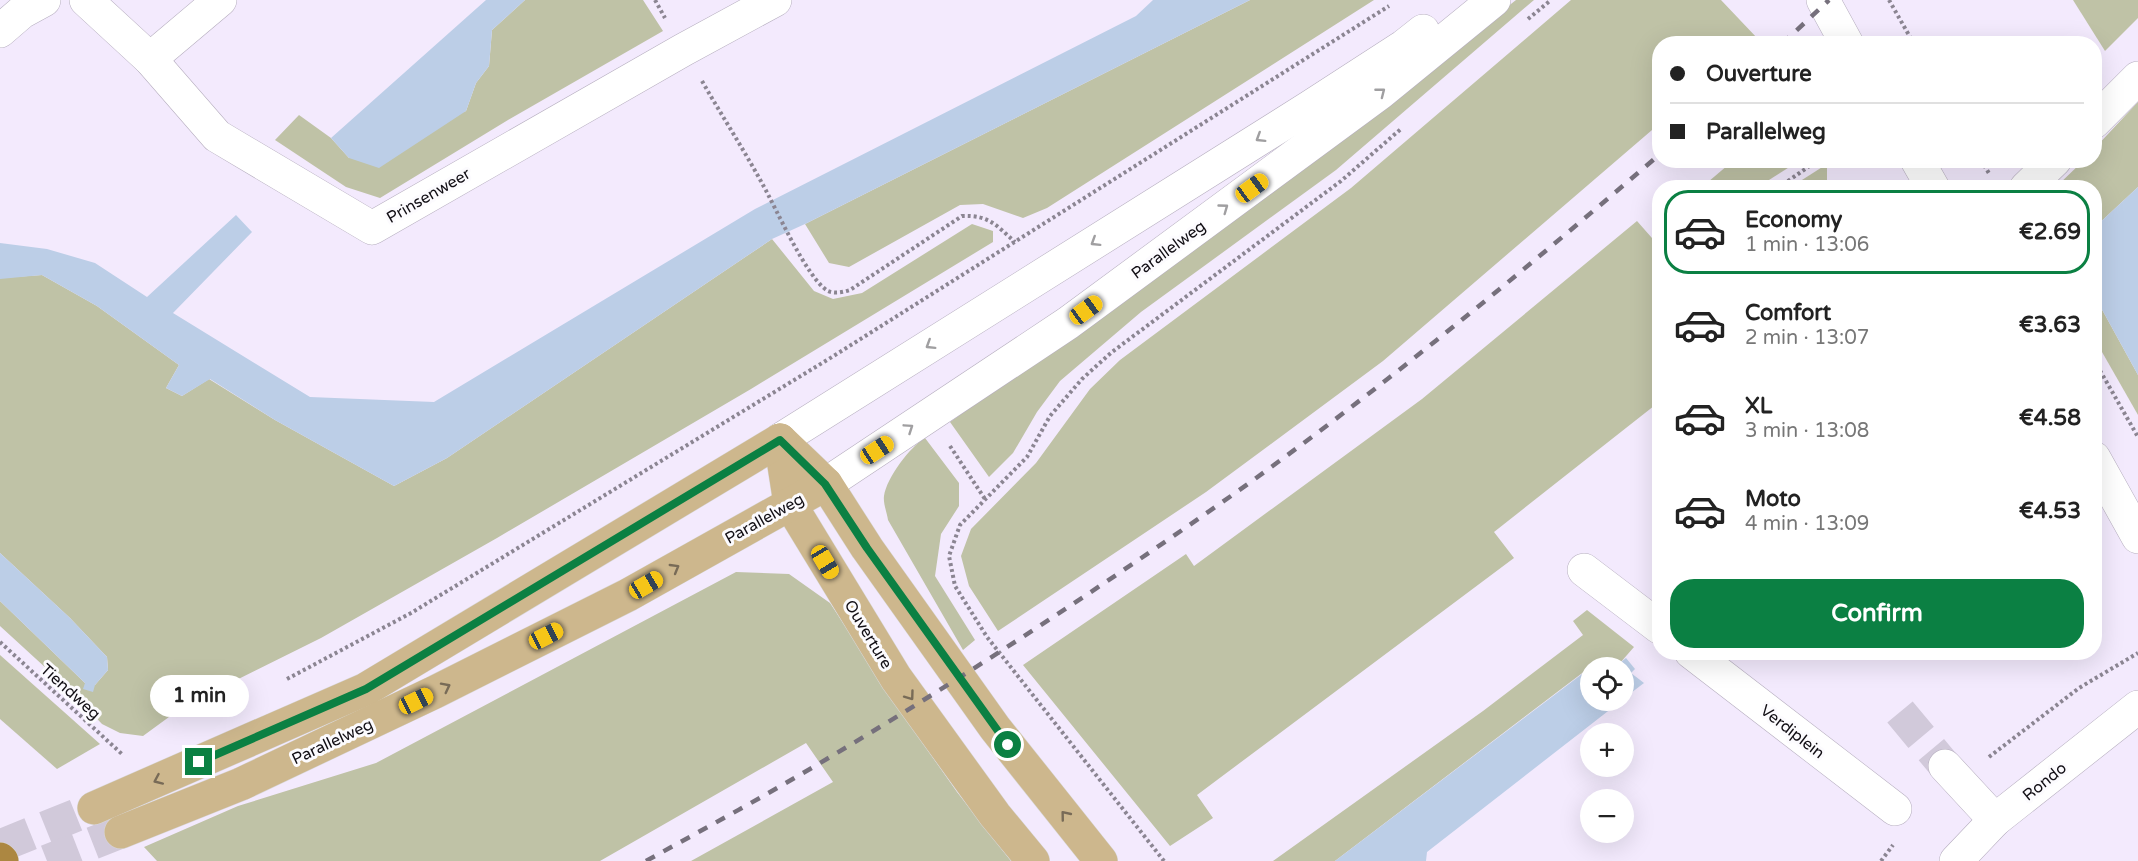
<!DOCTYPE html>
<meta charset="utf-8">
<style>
:root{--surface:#fff;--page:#f2f2f2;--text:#222;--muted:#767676;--line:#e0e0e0;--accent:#0b8043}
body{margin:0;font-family:"Varela Round",sans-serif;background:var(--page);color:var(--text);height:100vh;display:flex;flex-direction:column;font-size:22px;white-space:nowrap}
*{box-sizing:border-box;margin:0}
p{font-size:20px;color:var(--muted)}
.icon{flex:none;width:33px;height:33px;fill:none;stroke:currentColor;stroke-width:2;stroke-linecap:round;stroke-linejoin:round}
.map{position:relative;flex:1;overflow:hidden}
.side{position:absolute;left:1652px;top:180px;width:450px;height:480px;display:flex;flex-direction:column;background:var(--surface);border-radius:24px;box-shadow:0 6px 24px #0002}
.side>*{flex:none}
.banner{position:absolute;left:1652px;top:36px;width:450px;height:132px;border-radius:24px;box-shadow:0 6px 24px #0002;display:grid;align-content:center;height:132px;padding:0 18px;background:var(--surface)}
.buttons{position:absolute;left:1580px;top:657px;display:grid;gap:12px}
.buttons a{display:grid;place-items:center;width:54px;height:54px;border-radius:50%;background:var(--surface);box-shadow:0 6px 24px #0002;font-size:30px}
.end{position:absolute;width:27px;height:27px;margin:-14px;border:8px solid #0b8043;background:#fff;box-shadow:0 0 0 3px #fff}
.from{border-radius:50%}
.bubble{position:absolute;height:42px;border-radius:21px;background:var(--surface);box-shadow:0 6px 24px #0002;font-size:20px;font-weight:700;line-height:42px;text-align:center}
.car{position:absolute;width:18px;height:36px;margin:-18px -9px;border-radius:8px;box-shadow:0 0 4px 2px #0007;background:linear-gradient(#f5c518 24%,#345 0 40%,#f5c518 0 76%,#345 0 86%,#f5c518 0)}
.banner b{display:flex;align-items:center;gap:21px;height:57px;font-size:22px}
.banner b+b{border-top:2px solid var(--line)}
.banner i{width:15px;height:15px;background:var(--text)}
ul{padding:10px 0 0;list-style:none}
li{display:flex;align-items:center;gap:18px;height:84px;margin:0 12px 9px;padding:0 6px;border:3px solid transparent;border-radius:24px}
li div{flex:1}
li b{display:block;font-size:22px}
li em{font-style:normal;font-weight:700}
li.selected{border-color:var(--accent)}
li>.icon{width:54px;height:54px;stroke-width:1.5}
.button{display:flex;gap:12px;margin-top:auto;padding:12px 18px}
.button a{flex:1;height:69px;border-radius:24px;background:var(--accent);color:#fff;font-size:24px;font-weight:700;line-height:69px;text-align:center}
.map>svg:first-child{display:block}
</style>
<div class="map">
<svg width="2138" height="861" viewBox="0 0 2138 861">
<rect width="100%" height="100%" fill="#f3eafd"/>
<g fill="#bfc2a6">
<polygon points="525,0 643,0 663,31 508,120 380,198 346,187 275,140 299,115 331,138 349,158 466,111 476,83 489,66 492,30"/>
<polygon points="1250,0 1374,0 1047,208 1023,218 983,204 960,205 849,267 829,263 805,224"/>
<polygon points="1516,0 1534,0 1336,170 1141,312 1060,381 1037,412 1013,453 989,477 950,422 1321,155"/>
<polygon points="1571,0 1721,0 1758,39 1753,44 1659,44 1659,124 1383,361 1206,492 998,631 969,586 961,556 971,529 1036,463 1090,389 1120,360 1351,188"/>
<polygon points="2073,0 2138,0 2138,18 2105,51"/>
<polygon points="2138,102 2138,187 2094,228 2094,188 2056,187 2083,161 2094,160 2094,149"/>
<polygon points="1734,160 1799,160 1799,161 1758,187 1702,187"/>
<polygon points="1827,164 1827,187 1791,187"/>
<polygon points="1637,221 1659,246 1659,402 1494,532 1514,558 1197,795 1213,818 1170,846 1023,665 1186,554 1194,566 1422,399"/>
<polygon points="972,224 993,231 993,242 751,389 497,538 321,638 184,706 143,736 120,733 102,724 71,691 0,626 0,601 85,683 95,685 108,670 107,657 70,618 0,553 0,278 42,275 97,306 179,365 166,388 182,396 209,379 275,420 394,486 447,458 772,239 814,291 833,299 862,293"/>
<polygon points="2094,295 2138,375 2138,415 2094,338"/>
<path d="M 925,438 L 959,483 L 959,506 L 941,534 L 935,576 L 975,640 L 963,650 L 888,520 C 887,513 883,503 884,496 C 887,477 910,447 925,438 Z"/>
<polygon points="736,572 789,574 830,603 915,732 957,792 1011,861 691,861 833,782 806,743 600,861 157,861 144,847 238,806 376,763"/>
<polygon points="1587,610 1634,647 1620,663 1602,658 1335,861 1273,861 1483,711 1583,635 1573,621"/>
<polygon points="0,655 100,744 57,769 0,719"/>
</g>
<g fill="#bccee7">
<polygon points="486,0 525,0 492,30 489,66 476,83 466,111 379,168 349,158 331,138"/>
<polygon points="1153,0 1250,0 805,224 772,239 447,458 394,486 275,420 210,379 182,396 166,388 179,365 97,306 42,275 0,279 0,243 47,249 95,263 147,297 236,215 252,232 173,313 310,397 434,402 755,209 1136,16"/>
<polygon points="2138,187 2138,375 2094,295 2094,228"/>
<polygon points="0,553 70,618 107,657 108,670 95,685 93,692 83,689 85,683 0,601"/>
<polygon points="1602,658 1620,663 1626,658 1635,669 1631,673 1644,683 1623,699 1623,668 1590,668"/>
<polygon points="1590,668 1590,700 1621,701 1427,852 1426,861 1335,861"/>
</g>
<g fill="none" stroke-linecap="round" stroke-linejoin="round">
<polyline stroke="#d1c9da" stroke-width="33" stroke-dasharray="33 16" stroke-linecap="butt" points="1900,712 1945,766"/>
<g stroke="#d1c9da" stroke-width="33" stroke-dasharray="33 16" stroke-linecap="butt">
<polyline points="0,846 94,808"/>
<polyline points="47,861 121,832"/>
</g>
<g stroke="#b6aebf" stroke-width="34">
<g id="minor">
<polyline points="86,0 150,59 217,136 372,228 683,50 775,0"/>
<polyline points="1823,0 1847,44"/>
<polyline points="0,31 22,12 44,0"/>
<polyline points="150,59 220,0"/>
<polyline points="2094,122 2138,78"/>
<polyline points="1917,160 1933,188"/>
<polyline points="2026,188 2055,160"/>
<polyline points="780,440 1310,107 1404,46 1423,31"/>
<polyline points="2094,458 2138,537"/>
<polyline points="826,484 1068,323 1380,93 1494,0"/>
<polyline points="1584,570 1659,627"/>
<polyline points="1691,652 1895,809"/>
<polyline points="1945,766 1995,820"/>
<polyline points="1956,861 1995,820 2138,707"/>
</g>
</g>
<g stroke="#d9d8d9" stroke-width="34">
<g id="major">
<polyline points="780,440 826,484 867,548 995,728 1101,861"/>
<polyline points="780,440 790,504 896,678 995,815 1033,861"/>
<polyline points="94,808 366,689 780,440"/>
<polyline points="121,832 241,784 435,692 628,595 826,484"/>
</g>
</g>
<g stroke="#d9d8d9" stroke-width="34">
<polyline id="highway" points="0,859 2,861"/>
</g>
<g stroke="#8b8592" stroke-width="4" stroke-dasharray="3 3" stroke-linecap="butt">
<polyline points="655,0 665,18"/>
<polyline points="1889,0 1914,44"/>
<polyline points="1528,19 1551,0"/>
<path d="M 702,81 C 722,116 744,150 763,185 C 776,208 807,279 828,291 C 835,294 843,292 850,290 L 962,216 C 989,215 996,225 1015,242"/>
<polyline points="1981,160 1990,175"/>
<polyline points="1778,188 1818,160"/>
<polyline points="1654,223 1659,230"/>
<polyline points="2094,360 2138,437"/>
<polyline points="950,446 985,499"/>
<polyline points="0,642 123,755"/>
<polyline points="287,679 411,613 832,357 1389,6"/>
<polyline points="1989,757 2079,688 2138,653"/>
<polyline points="1164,861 987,637 955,586 949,556 960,525 1027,457 1050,416 1082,379 1112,352 1341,181 1402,128"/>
<polyline points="1881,861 1893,845"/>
</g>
<use href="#minor" stroke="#fff" stroke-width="33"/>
<use href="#major" stroke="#cdb78d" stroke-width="33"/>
<use href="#highway" stroke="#ac8741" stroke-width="33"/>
<g stroke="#76707c" stroke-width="4.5" stroke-dasharray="10 10" stroke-linecap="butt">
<polyline points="1782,44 1829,0"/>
<path d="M 646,861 C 704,829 763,797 820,763 C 960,680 1097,590 1231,496 C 1380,390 1520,274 1659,155"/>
</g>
</g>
<defs><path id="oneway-chevron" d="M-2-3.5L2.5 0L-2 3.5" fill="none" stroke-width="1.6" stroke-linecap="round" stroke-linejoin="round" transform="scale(1.5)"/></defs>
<g stroke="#a09fa1">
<use href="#oneway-chevron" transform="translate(1381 92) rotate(-38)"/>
<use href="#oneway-chevron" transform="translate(1260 138) rotate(148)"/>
<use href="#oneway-chevron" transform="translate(1224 208) rotate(-36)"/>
<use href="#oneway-chevron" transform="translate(1095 242) rotate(148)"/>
<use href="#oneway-chevron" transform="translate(930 345) rotate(148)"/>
<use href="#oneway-chevron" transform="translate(909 428) rotate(-34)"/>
</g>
<g stroke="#786b57">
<use href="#oneway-chevron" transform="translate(675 568) rotate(-30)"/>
<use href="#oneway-chevron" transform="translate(446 687) rotate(-27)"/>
<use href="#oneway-chevron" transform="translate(910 696) rotate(54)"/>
<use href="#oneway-chevron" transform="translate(158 780) rotate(156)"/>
<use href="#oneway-chevron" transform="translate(1065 815) rotate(-129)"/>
</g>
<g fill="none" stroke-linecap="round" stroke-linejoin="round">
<polyline stroke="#0b8043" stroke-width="8" points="199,762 366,689 780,440 825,484 867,548 1008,745"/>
</g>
<g text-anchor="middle" stroke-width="6" stroke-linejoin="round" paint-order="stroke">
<g font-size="16" fill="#110e14" stroke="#fcfbfe">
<text transform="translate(428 195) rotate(-30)" y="6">Prinsenweer</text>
<text transform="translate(1168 249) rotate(-36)" y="6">Parallelweg</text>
<text transform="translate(764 518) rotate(-29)" y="6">Parallelweg</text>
<text transform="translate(869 634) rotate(59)" y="6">Ouverture</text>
<text transform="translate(71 691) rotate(42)" y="6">Tiendweg</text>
<text transform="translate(1793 731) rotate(38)" y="6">Verdiplein</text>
<text transform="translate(332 741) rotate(-25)" y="6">Parallelweg</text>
<text transform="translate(2044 781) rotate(-39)" y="6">Rondo</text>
</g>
</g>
</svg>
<div class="buttons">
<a><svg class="icon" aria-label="locate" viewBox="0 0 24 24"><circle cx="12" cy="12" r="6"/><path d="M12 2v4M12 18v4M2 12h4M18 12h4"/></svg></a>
<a>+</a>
<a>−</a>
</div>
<i class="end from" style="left:1008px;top:745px"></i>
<i class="end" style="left:199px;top:762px"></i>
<div class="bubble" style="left:150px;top:675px;width:99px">1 min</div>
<i class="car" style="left:1252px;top:188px;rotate:54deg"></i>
<i class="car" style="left:1086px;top:310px;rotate:54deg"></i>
<i class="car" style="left:877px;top:450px;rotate:57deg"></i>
<i class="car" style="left:825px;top:562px;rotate:149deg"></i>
<i class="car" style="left:646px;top:585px;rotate:60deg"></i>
<i class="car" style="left:546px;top:636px;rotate:63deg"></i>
<i class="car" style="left:416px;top:701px;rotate:64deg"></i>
<div class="banner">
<b><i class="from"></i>Ouverture</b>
<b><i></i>Parallelweg</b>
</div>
<section class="side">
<ul>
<li class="selected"><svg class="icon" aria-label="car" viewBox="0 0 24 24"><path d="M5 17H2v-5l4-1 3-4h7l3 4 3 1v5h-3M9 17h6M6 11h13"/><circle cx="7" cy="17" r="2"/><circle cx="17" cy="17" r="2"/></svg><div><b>Economy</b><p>1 min · 13:06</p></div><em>€2.69</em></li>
<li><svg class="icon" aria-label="car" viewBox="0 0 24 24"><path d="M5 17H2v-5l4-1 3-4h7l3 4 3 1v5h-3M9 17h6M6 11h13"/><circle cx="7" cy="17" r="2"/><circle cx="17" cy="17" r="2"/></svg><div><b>Comfort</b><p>2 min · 13:07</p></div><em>€3.63</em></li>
<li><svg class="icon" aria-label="car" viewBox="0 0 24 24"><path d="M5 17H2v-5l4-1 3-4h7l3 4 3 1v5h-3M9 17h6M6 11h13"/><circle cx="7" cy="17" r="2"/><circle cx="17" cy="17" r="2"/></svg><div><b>XL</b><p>3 min · 13:08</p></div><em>€4.58</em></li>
<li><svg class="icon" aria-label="car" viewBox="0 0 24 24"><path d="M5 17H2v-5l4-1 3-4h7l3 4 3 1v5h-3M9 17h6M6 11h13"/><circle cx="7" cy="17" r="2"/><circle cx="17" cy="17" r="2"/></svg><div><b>Moto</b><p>4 min · 13:09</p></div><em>€4.53</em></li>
</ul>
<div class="button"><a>Confirm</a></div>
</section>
</div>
